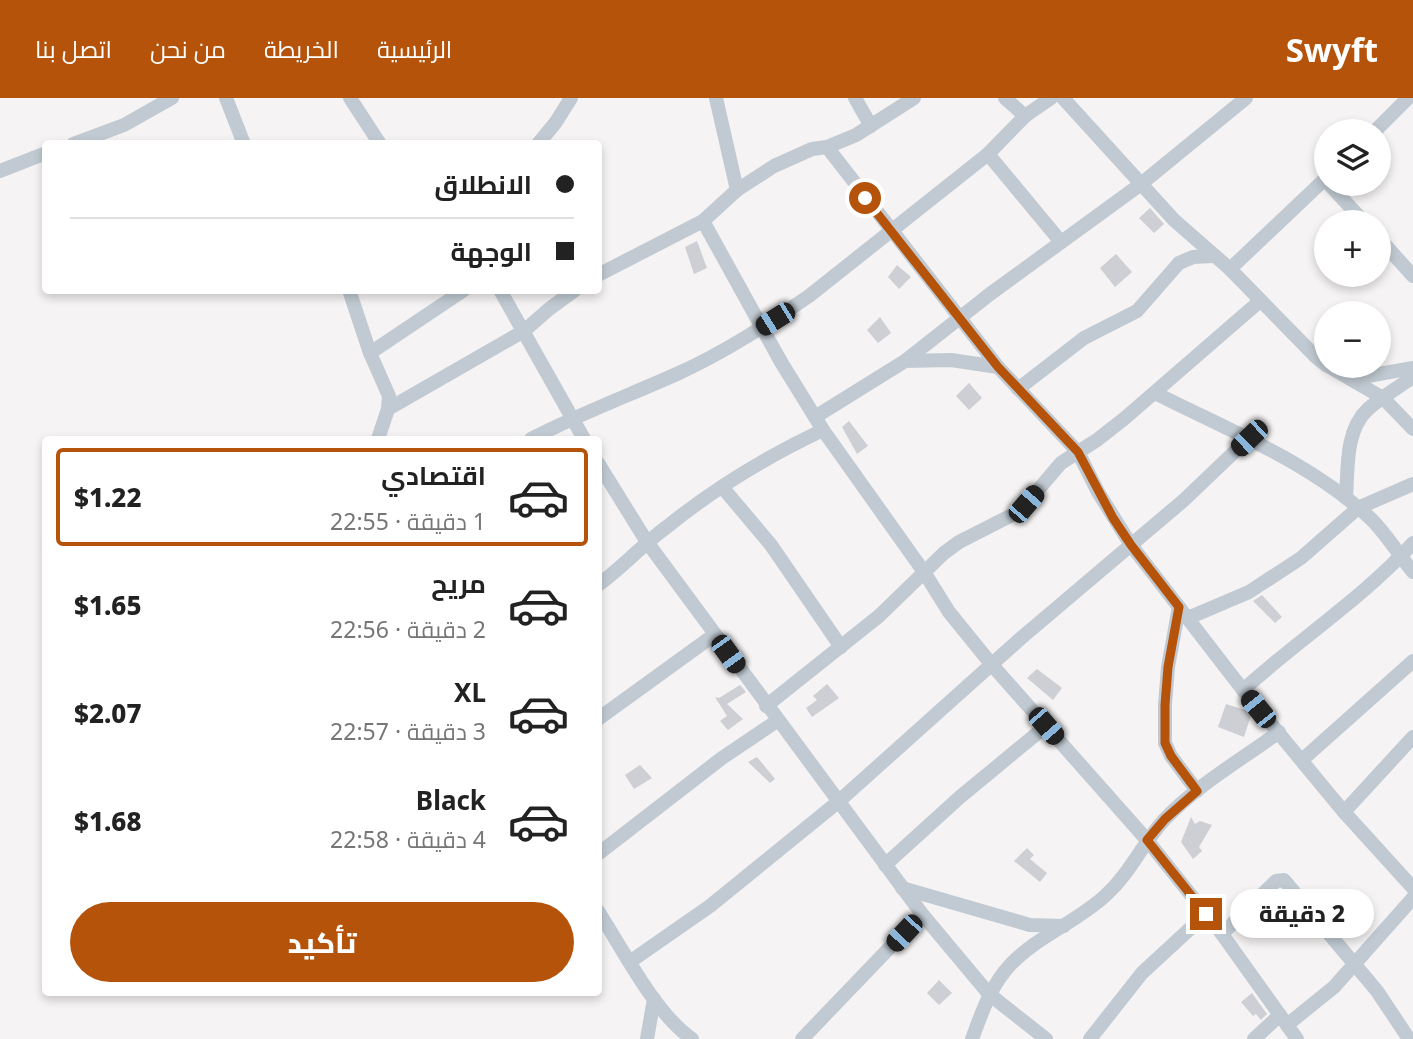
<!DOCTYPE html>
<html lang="ar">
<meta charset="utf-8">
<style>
:root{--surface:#fff;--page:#f6f6f6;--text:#222;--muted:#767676;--line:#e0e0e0;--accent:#b45309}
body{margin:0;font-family:"Noto Sans",Cairo,sans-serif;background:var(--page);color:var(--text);direction:rtl;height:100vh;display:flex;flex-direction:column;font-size:26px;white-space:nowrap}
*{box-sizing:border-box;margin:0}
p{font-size:23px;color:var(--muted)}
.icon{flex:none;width:38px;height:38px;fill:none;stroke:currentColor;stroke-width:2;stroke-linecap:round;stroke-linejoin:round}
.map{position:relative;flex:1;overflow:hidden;direction:ltr}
.side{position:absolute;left:42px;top:338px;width:560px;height:560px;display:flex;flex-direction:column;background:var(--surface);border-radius:7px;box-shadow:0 4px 10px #0003;direction:rtl}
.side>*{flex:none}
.banner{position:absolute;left:42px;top:42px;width:560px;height:154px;border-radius:7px;box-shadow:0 4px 10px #0003;direction:rtl;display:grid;align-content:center;height:154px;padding:0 28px;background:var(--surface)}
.controls{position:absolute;left:1314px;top:21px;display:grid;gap:14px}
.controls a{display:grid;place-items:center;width:77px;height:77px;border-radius:50%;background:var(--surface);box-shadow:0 4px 10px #0003;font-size:35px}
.end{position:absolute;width:32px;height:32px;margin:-16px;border:9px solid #b45309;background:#fff;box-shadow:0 0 0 4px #fff}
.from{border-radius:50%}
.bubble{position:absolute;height:49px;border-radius:24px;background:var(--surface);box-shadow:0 4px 10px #0003;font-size:23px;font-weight:800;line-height:49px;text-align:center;direction:rtl}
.car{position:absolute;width:21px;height:42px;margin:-21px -10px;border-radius:9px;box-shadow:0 0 5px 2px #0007;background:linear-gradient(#222 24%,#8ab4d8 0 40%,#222 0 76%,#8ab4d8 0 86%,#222 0)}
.banner b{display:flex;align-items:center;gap:24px;height:66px;font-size:26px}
.banner b+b{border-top:2px solid var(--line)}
.banner i{width:18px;height:18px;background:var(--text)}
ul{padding:12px 0 0;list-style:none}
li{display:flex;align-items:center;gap:21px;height:98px;margin:0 14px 10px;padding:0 14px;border:4px solid transparent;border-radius:7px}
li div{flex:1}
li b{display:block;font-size:26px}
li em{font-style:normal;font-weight:800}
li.on{border-color:var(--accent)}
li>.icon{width:63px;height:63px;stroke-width:1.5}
.button{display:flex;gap:14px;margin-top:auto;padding:14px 28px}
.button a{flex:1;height:80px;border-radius:42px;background:var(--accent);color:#fff;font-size:28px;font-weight:800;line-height:80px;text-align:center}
header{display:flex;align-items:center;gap:42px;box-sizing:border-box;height:98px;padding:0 35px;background:var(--accent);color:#fff}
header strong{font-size:33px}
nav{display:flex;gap:38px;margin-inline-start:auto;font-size:24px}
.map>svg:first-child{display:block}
</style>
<header>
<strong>Swyft</strong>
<nav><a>الرئيسية</a><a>الخريطة</a><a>من نحن</a><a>اتصل بنا</a></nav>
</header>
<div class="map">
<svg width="1413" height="941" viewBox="0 0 1413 941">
<rect width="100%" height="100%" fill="#f5f3f3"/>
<g fill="#cdcfd5">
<polygon points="1150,110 1164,126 1154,135 1139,120"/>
<polygon points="697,143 707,170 694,176 685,149"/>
<polygon points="1116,156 1132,174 1115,189 1100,170"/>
<polygon points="897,167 911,179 899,191 888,179"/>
<polygon points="880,219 891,235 878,245 867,232"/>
<polygon points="969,285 982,300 969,312 956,298"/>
<polygon points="849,323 868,348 857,356 842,329"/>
<polygon points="1262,497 1282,519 1275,525 1253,503"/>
<polygon points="1037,571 1062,590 1053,602 1027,580"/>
<polygon points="827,586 839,600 812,619 806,610 817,602 813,598"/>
<polygon points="740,587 746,594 727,606 743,621 728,632 720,623 727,618 715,599 719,600"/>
<polygon points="1226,606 1248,613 1251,617 1244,639 1218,629"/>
<polygon points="757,659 775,681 770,685 748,664"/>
<polygon points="640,667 652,680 634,691 625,677"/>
<polygon points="1191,719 1195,726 1200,723 1212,727 1199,749 1202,753 1193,761 1181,744"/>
<polygon points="1027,750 1034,757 1030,761 1047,775 1040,784 1014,763"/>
<polygon points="1353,799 1365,812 1354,822 1342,809"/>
<polygon points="939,882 952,895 939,907 927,895"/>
<polygon points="1252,895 1267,916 1261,922 1256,916 1253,918 1241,904"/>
</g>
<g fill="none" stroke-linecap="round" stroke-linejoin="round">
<g stroke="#c1cad2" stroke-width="14">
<polyline points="226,0 244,46"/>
<polyline points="350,0 380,46"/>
<polyline points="716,0 737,92"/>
<polyline points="855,0 871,28"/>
<polyline points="1005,0 1025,18"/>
<polyline points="1063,0 1174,122 1230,171 1315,258 1326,267"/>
<polyline points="1375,33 1408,0"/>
<polyline points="73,46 124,27 172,0"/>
<polyline points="538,46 556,24 571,0"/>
<polyline points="827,49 998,269 1078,354 1098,394 1131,447 1243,592 1344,714 1413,790"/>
<polyline points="988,56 1061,144"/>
<polyline points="0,73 46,55"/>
<polyline points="1329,86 1364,124"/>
<polyline points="703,123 781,264 823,332 924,474 949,514 992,567 1147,742 1222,836 1297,941"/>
<polyline points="1379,140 1413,178"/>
<polyline points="1230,171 1326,80"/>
<polyline points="598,177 703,123 737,92 774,68 812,51 827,49 856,37 914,0"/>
<polyline points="349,192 370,255 389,298 388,311 378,341"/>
<polyline points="500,192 584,341"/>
<polyline points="370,255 464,192"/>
<polyline points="905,263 951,262 998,269"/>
<polyline points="1328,268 1383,300 1413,331"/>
<polyline points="1351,281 1413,270"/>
<polyline points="1018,291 1084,240 1137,213 1179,165 1193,159 1214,158"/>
<path d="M 1155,295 C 1228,332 1308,363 1369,419 C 1386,435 1398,456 1413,474"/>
<polyline points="388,311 524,233 549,211 575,192"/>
<polyline points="815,319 905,263 990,196 1141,86 1246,0"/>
<path d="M 531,341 C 579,316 630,297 679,275 C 725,254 768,226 809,198 L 988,56 L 1025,18 L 1051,0"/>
<polyline points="598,365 647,444 922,816 989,896 1046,941"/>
<polyline points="723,390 771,447 841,549"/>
<path d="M 1346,400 C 1348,371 1345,332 1368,311 C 1381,299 1399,289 1413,279"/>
<path d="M 598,487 C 623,469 643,446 668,428 C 715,390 768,358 823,332"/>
<polyline points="1179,509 1168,569 1165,607 1165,645 1171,658 1197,693"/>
<polyline points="1188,520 1249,494 1301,460 1358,410 1413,386"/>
<path d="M 1243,592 C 1298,542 1363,500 1413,445"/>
<polyline points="766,608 879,518 944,455 959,444 1014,416 1026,406 1061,365 1097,342 1125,320 1260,203"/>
<polyline points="598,621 714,537"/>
<polyline points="1302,662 1413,563"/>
<polyline points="1344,714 1413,639"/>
<polyline points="598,756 722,660 777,623"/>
<polyline points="885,767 960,699 1046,628"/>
<polyline points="902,790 1030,827 1064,828"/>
<path d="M 598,813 C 624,853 654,914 692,941"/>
<polyline points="1222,836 1276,783 1284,782 1377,893 1409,941"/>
<polyline points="631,863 710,808 838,704 1020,541 1184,402 1249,340"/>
<polyline points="1287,927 1334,889 1413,800"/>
<polyline points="647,941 654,901"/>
<polyline points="802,941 922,816"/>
<path d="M 972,941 C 982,914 991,887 1011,866 C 1038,838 1077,824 1106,797 C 1131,774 1142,746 1164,722 C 1197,687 1241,662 1279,634"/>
<polyline points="1090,941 1142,875 1206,816"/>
<polyline points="1254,941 1280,917"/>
</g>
</g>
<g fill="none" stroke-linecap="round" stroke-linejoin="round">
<polyline stroke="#b45309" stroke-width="9" points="865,100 998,269 1078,354 1113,420 1131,447 1179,509 1168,569 1165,607 1165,645 1171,658 1197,693 1165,721 1147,742 1206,816"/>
</g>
</svg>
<div class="controls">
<a><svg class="icon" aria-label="layers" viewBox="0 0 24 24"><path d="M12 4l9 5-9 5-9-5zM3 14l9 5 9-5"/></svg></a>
<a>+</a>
<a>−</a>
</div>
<i class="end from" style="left:865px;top:100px"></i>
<i class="end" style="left:1206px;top:816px"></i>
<div class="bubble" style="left:1230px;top:791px;width:144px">2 دقيقة</div>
<i class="car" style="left:775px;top:221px;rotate:238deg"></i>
<i class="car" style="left:1249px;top:340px;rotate:226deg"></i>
<i class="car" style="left:1026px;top:406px;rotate:41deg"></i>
<i class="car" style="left:728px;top:556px;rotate:144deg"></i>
<i class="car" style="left:1258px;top:611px;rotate:321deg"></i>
<i class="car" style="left:1046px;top:628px;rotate:139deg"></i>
<i class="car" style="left:904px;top:835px;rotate:223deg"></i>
<div class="banner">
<b><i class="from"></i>الانطلاق</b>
<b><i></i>الوجهة</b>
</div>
<section class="side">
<ul>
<li class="on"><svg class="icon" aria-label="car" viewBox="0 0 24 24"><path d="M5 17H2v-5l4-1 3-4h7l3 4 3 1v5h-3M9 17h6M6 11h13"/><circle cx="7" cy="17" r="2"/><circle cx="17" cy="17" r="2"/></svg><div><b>اقتصادي</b><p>1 دقيقة · 22:55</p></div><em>$1.22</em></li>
<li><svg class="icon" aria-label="car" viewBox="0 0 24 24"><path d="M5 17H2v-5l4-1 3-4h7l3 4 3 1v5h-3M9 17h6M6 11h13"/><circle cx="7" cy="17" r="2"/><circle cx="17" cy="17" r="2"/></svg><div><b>مريح</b><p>2 دقيقة · 22:56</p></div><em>$1.65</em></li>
<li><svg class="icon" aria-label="car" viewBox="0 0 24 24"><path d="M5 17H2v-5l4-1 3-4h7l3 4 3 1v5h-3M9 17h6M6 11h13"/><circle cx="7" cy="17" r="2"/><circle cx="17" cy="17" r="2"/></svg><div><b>XL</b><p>3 دقيقة · 22:57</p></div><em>$2.07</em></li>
<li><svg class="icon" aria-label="car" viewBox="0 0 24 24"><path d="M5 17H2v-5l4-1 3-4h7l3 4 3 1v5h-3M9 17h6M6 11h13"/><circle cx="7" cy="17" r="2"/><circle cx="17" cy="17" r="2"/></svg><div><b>Black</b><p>4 دقيقة · 22:58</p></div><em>$1.68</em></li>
</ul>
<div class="button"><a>تأكيد</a></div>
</section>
</div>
